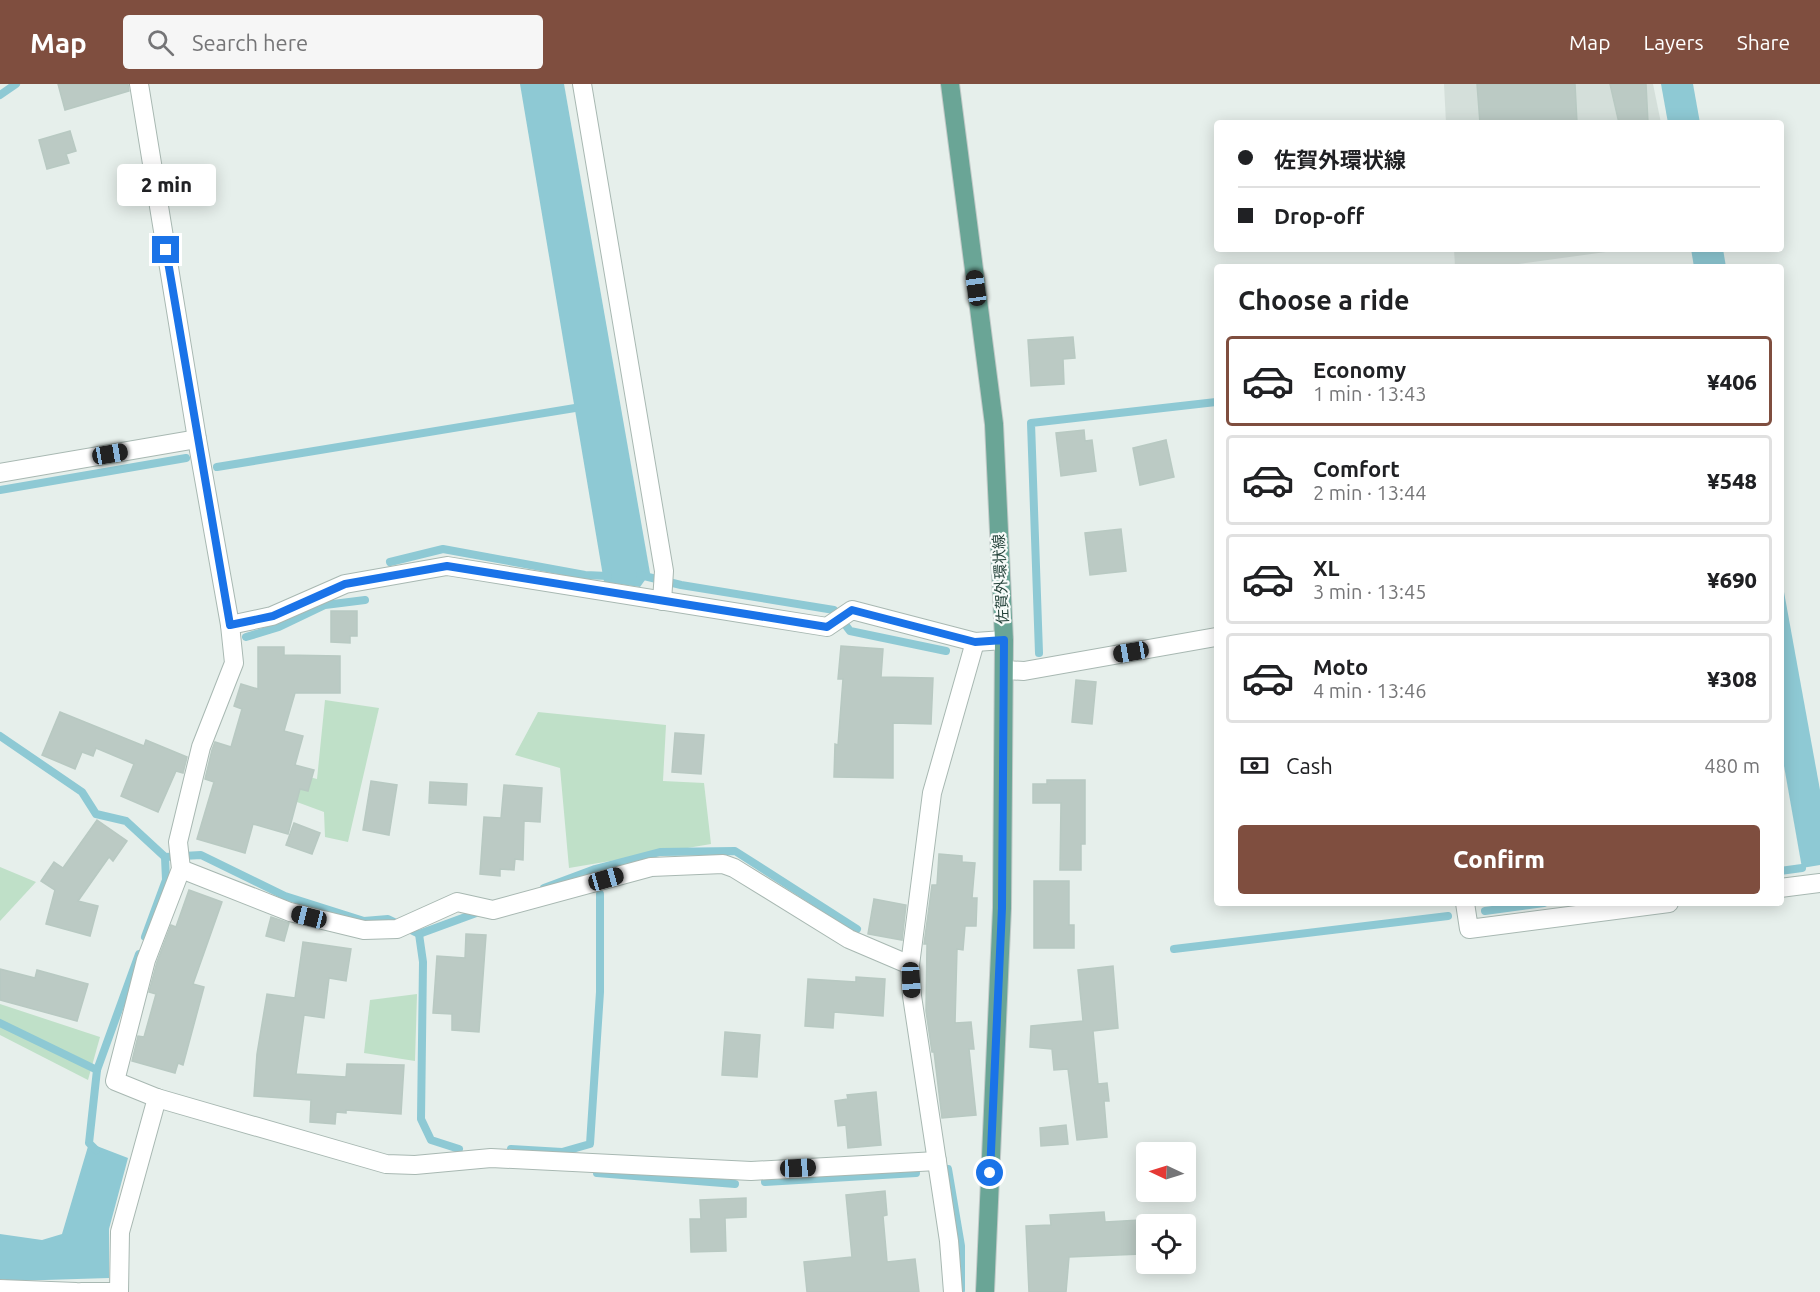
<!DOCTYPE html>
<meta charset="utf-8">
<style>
:root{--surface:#fff;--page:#f6f6f6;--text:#202124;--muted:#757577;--line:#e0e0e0;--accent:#7f4e3f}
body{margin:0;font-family:Ubuntu,"Noto Sans JP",sans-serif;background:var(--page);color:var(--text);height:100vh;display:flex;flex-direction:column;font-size:22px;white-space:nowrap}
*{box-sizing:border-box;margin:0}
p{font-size:20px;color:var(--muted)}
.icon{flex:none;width:33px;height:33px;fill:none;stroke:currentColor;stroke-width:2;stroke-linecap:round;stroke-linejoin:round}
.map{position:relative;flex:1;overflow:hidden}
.drawer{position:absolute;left:1214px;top:180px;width:570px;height:642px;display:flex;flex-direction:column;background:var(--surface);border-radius:6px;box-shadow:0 3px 15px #0003}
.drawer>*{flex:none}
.guide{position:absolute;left:1214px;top:36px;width:570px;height:132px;border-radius:6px;box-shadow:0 3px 15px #0003;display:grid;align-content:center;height:132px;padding:0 24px;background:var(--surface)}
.needle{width:39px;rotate:274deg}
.tools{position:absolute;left:1136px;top:1058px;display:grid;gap:12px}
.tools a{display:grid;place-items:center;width:60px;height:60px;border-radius:6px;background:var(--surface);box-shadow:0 3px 15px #0003;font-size:30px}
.end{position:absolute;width:27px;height:27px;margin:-14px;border:8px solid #1a73e8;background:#fff;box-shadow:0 0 0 3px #fff}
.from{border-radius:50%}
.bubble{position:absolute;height:42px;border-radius:6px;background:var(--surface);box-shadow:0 3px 15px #0003;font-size:20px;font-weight:800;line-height:42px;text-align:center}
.car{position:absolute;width:18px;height:36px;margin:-18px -9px;border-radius:8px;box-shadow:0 0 4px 2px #0007;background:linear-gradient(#222 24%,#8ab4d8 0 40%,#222 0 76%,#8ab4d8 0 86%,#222 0)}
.guide b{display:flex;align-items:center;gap:21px;height:57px;font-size:22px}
.guide b+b{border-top:2px solid var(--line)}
.guide i{width:15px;height:15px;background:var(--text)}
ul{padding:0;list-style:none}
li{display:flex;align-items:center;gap:18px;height:90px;margin:0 12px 9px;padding:0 12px;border:3px solid var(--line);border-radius:6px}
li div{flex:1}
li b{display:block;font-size:22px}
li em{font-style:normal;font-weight:800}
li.on{border-color:var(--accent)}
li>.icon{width:54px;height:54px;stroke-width:1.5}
h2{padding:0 24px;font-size:27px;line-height:72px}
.pay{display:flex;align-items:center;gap:15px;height:66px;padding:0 24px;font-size:22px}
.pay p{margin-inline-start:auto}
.button{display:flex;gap:12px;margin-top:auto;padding:12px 24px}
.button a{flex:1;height:69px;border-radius:6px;background:var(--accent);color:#fff;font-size:24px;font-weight:800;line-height:69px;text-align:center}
header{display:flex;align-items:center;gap:36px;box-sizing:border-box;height:84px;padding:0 30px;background:var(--accent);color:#fff}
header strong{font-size:28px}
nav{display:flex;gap:33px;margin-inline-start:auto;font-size:21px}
.search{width:420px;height:54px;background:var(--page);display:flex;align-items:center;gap:15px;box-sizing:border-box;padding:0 21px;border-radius:6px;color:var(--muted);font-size:22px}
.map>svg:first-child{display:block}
</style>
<header>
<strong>Map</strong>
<div class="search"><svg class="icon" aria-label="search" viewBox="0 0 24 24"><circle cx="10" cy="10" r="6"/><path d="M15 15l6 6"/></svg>Search here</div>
<nav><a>Map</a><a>Layers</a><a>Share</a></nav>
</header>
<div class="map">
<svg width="1820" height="1208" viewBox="0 0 1820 1208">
<rect width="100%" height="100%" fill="#e6efeb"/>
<g fill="#d4dfda">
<polygon points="1444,0 1653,0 1661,39 1446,39"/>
<polygon points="1454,165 1628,165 1496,183 1455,183"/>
</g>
<g fill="#bfe0c8">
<polygon points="325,616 379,624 348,758 325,753 324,728 259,704 267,682 317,695"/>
<polygon points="538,628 666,641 663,697 704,699 711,760 569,784 560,684 515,671"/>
<polygon points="0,783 36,798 0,837"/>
<polygon points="417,910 415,977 364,969 370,916"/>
<polygon points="0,920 100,953 88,996 0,951"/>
</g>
<g fill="#8ec9d4">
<polygon points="520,0 564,0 650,489 640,503 604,498"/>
<polygon points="1661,0 1693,0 1700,39 1668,39"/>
<polygon points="1691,165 1723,165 1726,183 1694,183"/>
<polygon points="1780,486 1820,706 1820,781 1802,784 1781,665"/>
<polygon points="89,1059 128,1074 109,1145 109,1194 13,1197 0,1195 0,1150 42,1156 62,1150"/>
</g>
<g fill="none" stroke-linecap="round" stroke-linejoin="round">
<g stroke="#8ec9d4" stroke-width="8">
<polyline points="0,11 16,0"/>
<polyline points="217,383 575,324"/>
<polyline points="0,406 186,374"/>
<polyline points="390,478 443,465 585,491 608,492"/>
<polyline points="640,491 681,501 834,526 850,547 946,567"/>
<polyline points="246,553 279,543 325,521 365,516"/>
<polyline points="1039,569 1031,339 1216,318"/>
<polyline points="0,652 82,708 96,730 126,737 165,773 201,771 285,812 364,837 388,835 419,850 479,828"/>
<polyline points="1780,787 1802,784"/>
<polyline points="544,804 595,785 660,768 735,767 857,845"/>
<polyline points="1485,827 1544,819"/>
<polyline points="419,850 423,878 421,1035 431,1056 459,1065"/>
<polyline points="145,853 166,796 165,773"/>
<polyline points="1174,865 1448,832"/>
<polyline points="0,939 97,986"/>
<polyline points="511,1065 562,1068 590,1060 600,908 600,810"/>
<polyline points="96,1066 89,1059 97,986 139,870"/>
<polyline points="948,1085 961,1162 961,1206"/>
<polyline points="597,1089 735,1100"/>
<polyline points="765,1098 916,1089"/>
</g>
</g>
<g fill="#bbcac4" stroke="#b8c9c2" stroke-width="1.5">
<polygon points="58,0 128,0 129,7 65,26"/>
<polygon points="1477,0 1575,0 1577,39 1480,39"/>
<polygon points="1610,0 1646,0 1648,39 1619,39"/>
<polygon points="70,47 76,67 66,70 69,79 47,85 39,56"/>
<polygon points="1073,253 1075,274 1063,275 1064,300 1031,302 1028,256"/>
<polygon points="1084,346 1085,357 1092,356 1096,387 1061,392 1056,349"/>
<polygon points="1166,356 1174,393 1140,401 1133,364"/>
<polygon points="1121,445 1126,487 1090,491 1085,449"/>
<polygon points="331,527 357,527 357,552 350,552 350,559 331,558"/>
<polygon points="841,562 883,565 881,593 933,594 931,640 893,639 893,694 834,693 835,660 838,661 843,595 838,595"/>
<polygon points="258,563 284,563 284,571 340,572 340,609 295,609 284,647 303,652 295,681 314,686 308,707 300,705 288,750 253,740 245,769 197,755 214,698 205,695 212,666 215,658 231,663 242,625 234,622 241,600 258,605"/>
<polygon points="1076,596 1096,598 1092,640 1072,638"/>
<polygon points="60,628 144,662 146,656 187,673 183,689 176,687 158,728 121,712 134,680 96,664 93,672 82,668 75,685 42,671"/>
<polygon points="675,649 704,651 701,690 672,688"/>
<polygon points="1047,696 1085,696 1085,760 1081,760 1081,786 1060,786 1061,719 1033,719 1033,700 1047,700"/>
<polygon points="371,697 397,701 389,751 363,746"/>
<polygon points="430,698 467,700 466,721 429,719"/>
<polygon points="504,701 542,704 540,738 524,737 523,776 515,775 514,786 500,785 500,792 480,790 484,733 501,734"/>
<polygon points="97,736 127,757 113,777 109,773 78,817 98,822 90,852 46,840 55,806 41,797 54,778 63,784"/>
<polygon points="294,739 320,749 312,770 286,761"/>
<polygon points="939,770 962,772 962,778 975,779 972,814 977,814 976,842 965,842 963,866 957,865 955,939 971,938 974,965 969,965 976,1031 942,1034 934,968 932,968 926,927 927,860 924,860 932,801 937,801"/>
<polygon points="1034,797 1069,797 1069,841 1074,841 1074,864 1034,864"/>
<polygon points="189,806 222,818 193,900 204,903 183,981 178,979 175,989 132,977 138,952 144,953 156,910 149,908 157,878 171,841 176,843"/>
<polygon points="874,815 906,821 902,856 868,850"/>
<polygon points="271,833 289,839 284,857 266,852"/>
<polygon points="466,850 486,851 479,948 452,946 452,930 433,929 437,872 465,874"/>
<polygon points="303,858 351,865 346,897 329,894 324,934 304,931 296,990 346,993 347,980 404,981 401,1030 346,1026 346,1029 336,1028 335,1040 310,1038 311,1016 254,1012 257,970 267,910 295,914"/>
<polygon points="1113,882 1118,944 1093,947 1098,1000 1107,999 1109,1017 1104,1017 1107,1053 1077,1056 1068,985 1054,986 1052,965 1030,963 1031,942 1083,937 1078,886"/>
<polygon points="0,885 35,894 37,886 88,900 77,937 0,916"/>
<polygon points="856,893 885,895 883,932 834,928 833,944 805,942 808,895 856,898"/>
<polygon points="725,948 760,951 757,993 722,991"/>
<polygon points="876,1008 881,1061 848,1064 846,1041 838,1042 835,1017 848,1015 847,1011"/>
<polygon points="1066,1041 1068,1060 1041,1062 1040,1044"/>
<polygon points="885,1107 887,1131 883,1132 887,1178 915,1175 919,1208 807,1208 804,1178 852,1173 846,1111"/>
<polygon points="746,1114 746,1133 725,1134 726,1167 691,1168 690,1135 701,1135 700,1116"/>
<polygon points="1104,1128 1105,1138 1140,1136 1141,1170 1069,1173 1066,1208 1029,1208 1026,1142 1051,1141 1050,1131"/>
</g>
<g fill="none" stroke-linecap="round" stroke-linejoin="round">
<g stroke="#a8b8b2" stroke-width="20">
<g id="minor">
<polyline points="139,0 197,355 230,541 234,579 201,663 178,758 181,785 146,876 115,997 157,1014 386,1080 415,1081 491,1074 751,1087 937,1077"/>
<polyline points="582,0 664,487 662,517"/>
<polyline points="0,389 197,355"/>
<polyline points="230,541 272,532 345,500 447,482 827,543 852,526 975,558 1004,556"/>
<polyline points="1005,586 1024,587 1216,553"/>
<polyline points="181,785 290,828 364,846 397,845 457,818 493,826 651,783 723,780 734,784 849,855 910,881"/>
<polyline points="1780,804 1820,799"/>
<polyline points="1465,819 1469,845 1669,819"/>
<polyline points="0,1205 76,1208"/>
<polyline points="81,1208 119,1208"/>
<polyline points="119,1208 120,1148 157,1014"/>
<polyline points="953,1208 949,1157 912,912 910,881 932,709 975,558"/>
</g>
</g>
<g stroke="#c2cac8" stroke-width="20">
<polyline id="primary" points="950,0 994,340 1004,556 1002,824 985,1208"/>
</g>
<use href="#minor" stroke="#fff" stroke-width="18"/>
<use href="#primary" stroke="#6aa596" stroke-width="18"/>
</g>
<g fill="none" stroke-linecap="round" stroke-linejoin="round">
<polyline stroke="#1a73e8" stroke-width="8" points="166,166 230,541 273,532 345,500 447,482 827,543 852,526 975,558 1004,556 1002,824 990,1089"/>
</g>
<g text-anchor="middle" stroke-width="4.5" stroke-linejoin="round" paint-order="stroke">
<g font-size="15" fill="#24423a" stroke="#f7fbf9">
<text transform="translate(1001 495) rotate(-93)" y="5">佐賀外環状線</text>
</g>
</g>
</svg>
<div class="tools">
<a><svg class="needle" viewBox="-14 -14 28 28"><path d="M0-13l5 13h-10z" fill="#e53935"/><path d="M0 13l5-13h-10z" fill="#757577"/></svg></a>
<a><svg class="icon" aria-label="locate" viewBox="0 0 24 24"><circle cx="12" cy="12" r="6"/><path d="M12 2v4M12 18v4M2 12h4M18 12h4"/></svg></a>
</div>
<i class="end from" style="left:990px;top:1089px"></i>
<i class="end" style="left:166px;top:166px"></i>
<div class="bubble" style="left:117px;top:80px;width:99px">2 min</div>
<i class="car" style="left:976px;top:204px;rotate:352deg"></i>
<i class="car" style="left:110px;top:370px;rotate:80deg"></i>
<i class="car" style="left:1131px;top:568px;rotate:260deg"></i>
<i class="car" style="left:606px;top:795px;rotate:74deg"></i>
<i class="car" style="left:309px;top:833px;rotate:284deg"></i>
<i class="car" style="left:911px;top:896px;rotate:177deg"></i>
<i class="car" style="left:798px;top:1084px;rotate:87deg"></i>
<div class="guide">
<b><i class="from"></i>佐賀外環状線</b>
<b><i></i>Drop-off</b>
</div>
<section class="drawer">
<h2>Choose a ride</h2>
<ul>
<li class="on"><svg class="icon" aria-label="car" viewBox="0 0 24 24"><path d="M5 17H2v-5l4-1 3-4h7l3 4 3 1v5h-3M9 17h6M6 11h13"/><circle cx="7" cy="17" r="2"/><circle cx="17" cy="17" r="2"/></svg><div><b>Economy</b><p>1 min · 13:43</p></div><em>¥406</em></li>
<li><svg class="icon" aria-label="car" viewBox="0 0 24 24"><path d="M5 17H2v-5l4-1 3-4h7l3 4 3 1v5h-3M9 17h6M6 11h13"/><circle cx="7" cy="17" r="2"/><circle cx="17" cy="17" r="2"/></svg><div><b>Comfort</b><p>2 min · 13:44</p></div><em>¥548</em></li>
<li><svg class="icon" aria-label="car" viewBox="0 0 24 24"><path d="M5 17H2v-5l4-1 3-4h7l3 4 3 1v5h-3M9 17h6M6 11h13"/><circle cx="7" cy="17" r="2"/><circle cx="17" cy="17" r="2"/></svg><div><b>XL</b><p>3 min · 13:45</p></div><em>¥690</em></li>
<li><svg class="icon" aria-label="car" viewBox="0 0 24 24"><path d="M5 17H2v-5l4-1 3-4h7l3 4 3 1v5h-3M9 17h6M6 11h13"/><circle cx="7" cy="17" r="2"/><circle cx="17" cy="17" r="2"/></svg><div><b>Moto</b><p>4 min · 13:46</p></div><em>¥308</em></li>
</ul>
<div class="pay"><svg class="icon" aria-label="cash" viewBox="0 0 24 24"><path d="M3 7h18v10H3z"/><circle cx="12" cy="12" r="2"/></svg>Cash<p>480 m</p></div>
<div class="button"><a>Confirm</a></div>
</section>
</div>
